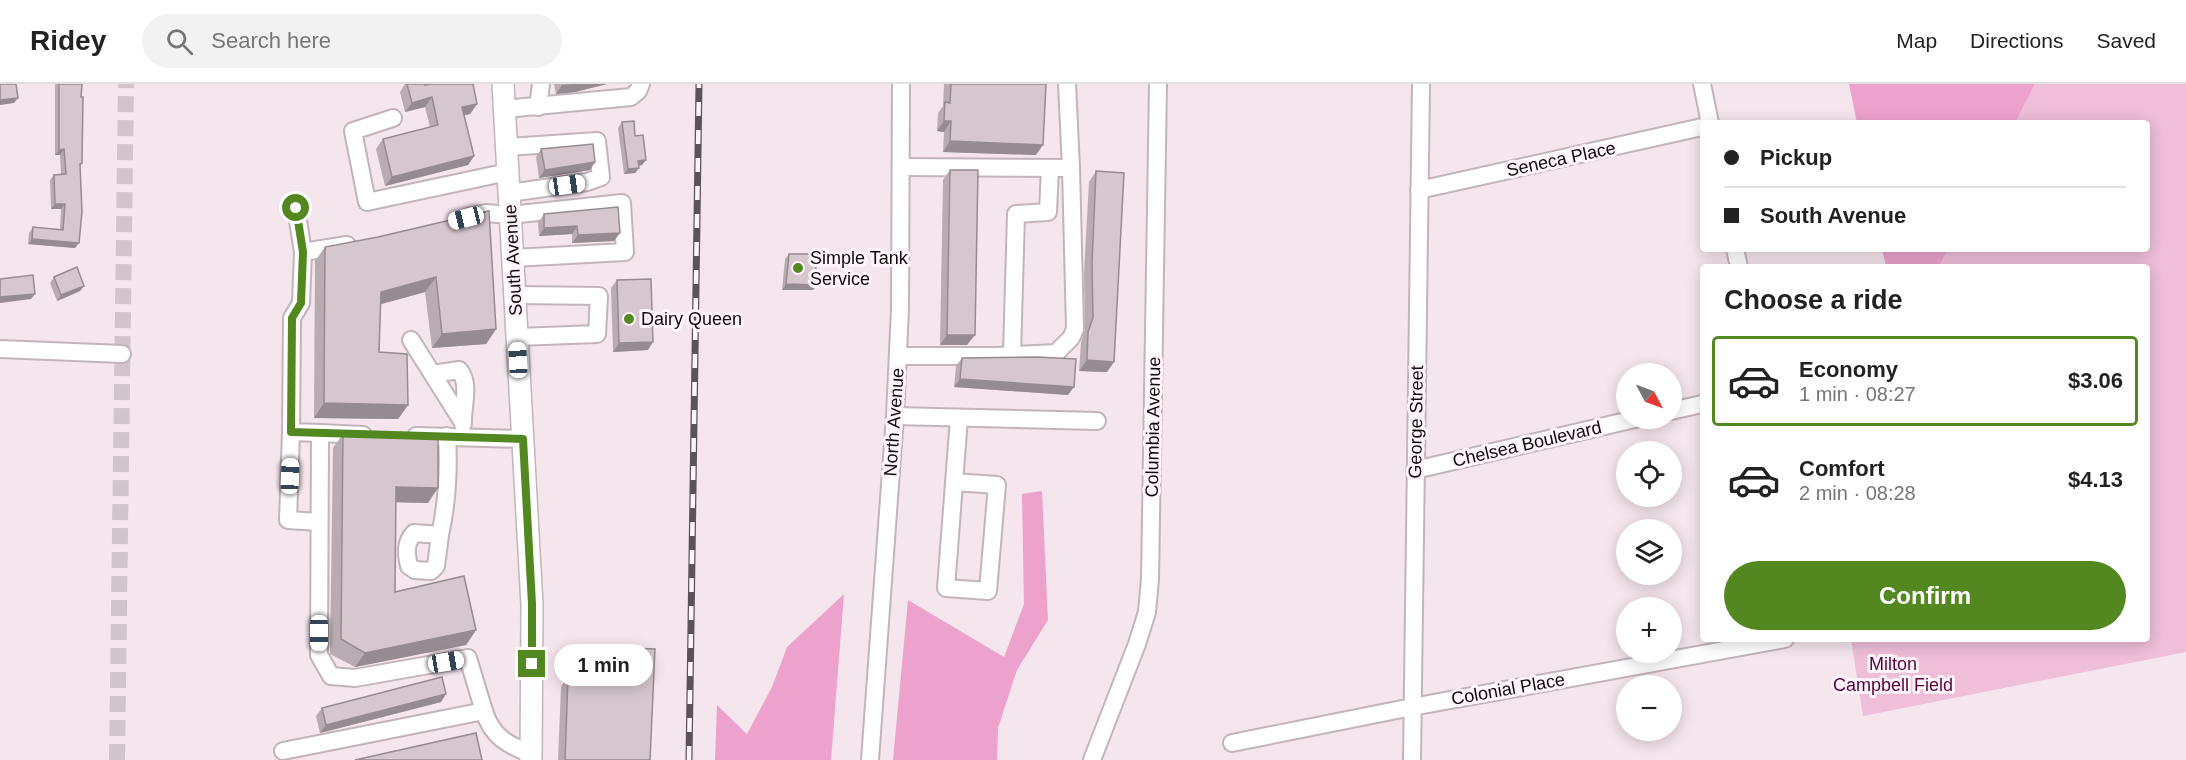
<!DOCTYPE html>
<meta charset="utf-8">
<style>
:root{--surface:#fff;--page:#f2f2f2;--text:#222;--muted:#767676;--line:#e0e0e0;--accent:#538821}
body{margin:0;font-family:Arial,sans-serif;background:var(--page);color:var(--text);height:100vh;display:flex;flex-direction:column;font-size:22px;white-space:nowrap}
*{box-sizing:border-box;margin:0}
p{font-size:20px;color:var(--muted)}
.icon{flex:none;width:33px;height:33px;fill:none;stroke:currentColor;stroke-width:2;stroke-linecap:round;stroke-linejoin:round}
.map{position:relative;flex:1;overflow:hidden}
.details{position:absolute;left:1700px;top:180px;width:450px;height:378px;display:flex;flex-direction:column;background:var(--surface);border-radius:6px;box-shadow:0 3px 15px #0003}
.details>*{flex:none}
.top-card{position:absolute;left:1700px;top:36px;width:450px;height:132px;border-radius:6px;box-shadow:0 3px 15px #0003;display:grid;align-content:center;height:132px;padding:0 24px;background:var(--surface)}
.needle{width:39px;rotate:131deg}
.fabs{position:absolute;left:1616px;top:279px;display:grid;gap:12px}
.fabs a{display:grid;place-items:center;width:66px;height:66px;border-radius:50%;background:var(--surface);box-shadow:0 3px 15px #0003;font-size:30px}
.end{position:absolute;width:27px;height:27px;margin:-14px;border:8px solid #538821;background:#fff;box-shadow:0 0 0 3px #fff}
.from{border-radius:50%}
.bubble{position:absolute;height:42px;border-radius:21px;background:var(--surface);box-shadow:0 3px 15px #0003;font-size:20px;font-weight:700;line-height:42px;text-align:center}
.car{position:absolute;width:18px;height:36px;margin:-18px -9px;border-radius:8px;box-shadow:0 0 4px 2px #0007;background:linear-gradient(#fff 24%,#345 0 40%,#fff 0 76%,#345 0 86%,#fff 0)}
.top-card b{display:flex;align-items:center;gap:21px;height:57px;font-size:22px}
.top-card b+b{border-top:2px solid var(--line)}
.top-card i{width:15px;height:15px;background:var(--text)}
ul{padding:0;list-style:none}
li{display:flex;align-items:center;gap:18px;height:90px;margin:0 12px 9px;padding:0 12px;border:3px solid transparent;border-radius:6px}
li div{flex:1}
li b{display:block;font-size:22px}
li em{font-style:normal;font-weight:700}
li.on{border-color:var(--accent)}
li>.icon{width:54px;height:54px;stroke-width:1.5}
h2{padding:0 24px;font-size:27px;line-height:72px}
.cta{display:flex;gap:12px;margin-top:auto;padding:12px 24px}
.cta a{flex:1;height:69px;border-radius:36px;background:var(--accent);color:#fff;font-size:24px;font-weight:700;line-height:69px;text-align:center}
header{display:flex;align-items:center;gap:36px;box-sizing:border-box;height:84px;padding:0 30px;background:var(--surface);border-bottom:2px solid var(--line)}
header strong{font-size:28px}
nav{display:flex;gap:33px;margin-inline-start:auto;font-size:21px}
.search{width:420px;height:54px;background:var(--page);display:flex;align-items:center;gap:15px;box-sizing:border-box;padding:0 21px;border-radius:33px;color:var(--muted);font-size:22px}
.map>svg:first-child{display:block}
</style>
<header>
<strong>Ridey</strong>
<div class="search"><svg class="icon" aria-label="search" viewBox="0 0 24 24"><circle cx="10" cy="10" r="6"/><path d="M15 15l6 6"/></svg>Search here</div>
<nav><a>Map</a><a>Directions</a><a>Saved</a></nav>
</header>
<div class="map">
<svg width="2186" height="676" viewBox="0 0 2186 676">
<rect width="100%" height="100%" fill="#f5e5ed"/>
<polygon fill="#efbed9" points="2035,0 2186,0 2186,568 1863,632 1851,555 2146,555 2146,183 1939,183 1948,165 2146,165 2146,39 2015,39"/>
<g fill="#eca2cd">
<polygon points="1849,0 2035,0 2015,39 1857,39"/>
<polygon points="1882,165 1948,165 1939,183 1886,183"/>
<polygon points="1042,407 1048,536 1017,586 998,644 997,676 893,676 908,516 1004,573 1024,520 1022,410"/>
<polygon points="844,510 831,676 715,676 717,621 747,650 772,603 787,563"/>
</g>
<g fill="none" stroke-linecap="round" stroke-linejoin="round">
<polyline stroke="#d2c4cb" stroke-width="16" stroke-dasharray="16 8" stroke-linecap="butt" points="117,676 126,0"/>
<g stroke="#c3b4bc" stroke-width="20">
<g id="minor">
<polyline points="1067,0 1071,84"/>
<polyline points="1702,0 1710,39"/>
<polyline points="538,23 541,0"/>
<polyline points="504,25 631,13 638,7 641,0"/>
<polyline points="393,34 353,47 367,118 508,88"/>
<polyline points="507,63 597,57 601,93 587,98 509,109"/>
<polyline points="1419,106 1702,43"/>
<polyline points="296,124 303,168"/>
<polyline points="468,133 486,129 510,131 622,119 625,168 513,174"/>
<polyline points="1735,165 1739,183"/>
<polyline points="515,211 599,212 597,250 517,253"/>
<polyline points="411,256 462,337"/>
<polyline points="0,265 122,270"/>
<polyline points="1012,271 1016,130 1048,128 1050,84"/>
<polyline points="898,272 996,272 1056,269 1071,254 1075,245 1071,84 901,83"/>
<path d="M 433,290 L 459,286 C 471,299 462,324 463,340"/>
<polyline points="1671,327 1702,320"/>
<polyline points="895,332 1097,337"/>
<polyline points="291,348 288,436 319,438"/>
<polyline points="320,349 291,348 292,234 301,219 303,168 347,161"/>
<polyline points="363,351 320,349 319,571 331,592 355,594 468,574 484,627"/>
<polyline points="416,352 523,355"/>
<polyline points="1415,386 1639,334"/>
<polyline points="954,398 997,401 988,507 946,504 959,334"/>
<path d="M 440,451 L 436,482 L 431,487 L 415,486 L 409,482 C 406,469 405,459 414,449 L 440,451 C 447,419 449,385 447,352"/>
<polyline points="1232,659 1412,623 1785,555"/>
<path d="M 283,667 L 484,627 C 492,653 508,661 531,670"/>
<polyline points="870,676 895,332 900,225 901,0"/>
<polyline points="1092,676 1137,560 1147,528 1150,495 1158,0"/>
<polyline points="1412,676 1421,0"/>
</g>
</g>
<g stroke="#c3b4bc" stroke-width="24">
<polyline id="major" points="503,0 532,521 531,676"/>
</g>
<use href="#minor" stroke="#fff" stroke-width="16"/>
<use href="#major" stroke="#fff" stroke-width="21"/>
<g stroke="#5b5357" stroke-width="7">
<polyline id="rail" points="689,676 699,0"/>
</g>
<use href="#rail" stroke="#fef4f9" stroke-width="4.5" stroke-dasharray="14" stroke-linecap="butt"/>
</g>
<g fill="#b8abb2">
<polygon points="55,0 82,0 81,13 82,79 80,82 75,164 28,160 29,149 33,143 60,145 61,125 51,125 50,96 54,91 61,90 60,71 55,71"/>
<polygon points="405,0 425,0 425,1 477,20 470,30 464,31 474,72 468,81 385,102 376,65 383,55 430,43 425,23 405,28 400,8"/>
<polygon points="554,0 607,0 575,8 556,10"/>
<polygon points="944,0 1046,0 1036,71 943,68 944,48 937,47 938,29 943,22"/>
<polygon points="622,38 635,52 642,81 639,82 639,84 635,89 624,90 618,44"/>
<polygon points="541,65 590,86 539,94 536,73"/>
<polygon points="950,86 967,261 940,261 943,96"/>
<polygon points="1096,87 1107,288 1079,287 1081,258 1085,245 1084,190 1089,98"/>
<polygon points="618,123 614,157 572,159 572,150 539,152 538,139 544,130"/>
<polygon points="489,127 496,245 486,260 432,264 425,208 380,220 379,268 408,321 398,335 314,334 315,177 325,163 378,153"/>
<polygon points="789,170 817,201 813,206 782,206 785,175"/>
<polygon points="54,193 84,202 80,207 57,217 50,199"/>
<polygon points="617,196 648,266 613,268 611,204"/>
<polygon points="962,274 1068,311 954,303 956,282"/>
<polygon points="343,350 428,419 396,418 395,508 476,546 466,561 355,583 330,570 333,364"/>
<polygon points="627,564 650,676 558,676 561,603 564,598 565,576 573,565 585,572 621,573"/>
<polygon points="446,610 441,618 320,649 316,632 322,624"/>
</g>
<g fill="#968b91">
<polygon points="576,0 607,0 575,8 556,10 562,1"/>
<polygon points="432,13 425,23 405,28 412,19"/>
<polygon points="18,14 14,19 0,21 0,16"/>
<polygon points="477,20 470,30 456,33 462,23"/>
<polygon points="944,37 951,37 944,48 937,47"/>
<polygon points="950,57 1043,61 1036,71 943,68"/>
<polygon points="64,65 60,71 55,71 59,66"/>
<polygon points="474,72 468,81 385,102 392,93"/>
<polygon points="646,76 642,81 634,82 638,77"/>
<polygon points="595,78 590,86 539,94 545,86"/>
<polygon points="639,84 635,89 624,90 628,85"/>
<polygon points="55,120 65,120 61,125 51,125"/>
<polygon points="577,142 572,150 539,152 544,144"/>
<polygon points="620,149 614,157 572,159 578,151"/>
<polygon points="32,155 79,159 75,164 28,160"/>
<polygon points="436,193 425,208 371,223 381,208"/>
<polygon points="786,200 817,201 813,206 782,206"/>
<polygon points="84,202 80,207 57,217 61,211"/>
<polygon points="35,210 31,215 0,219 0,213"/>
<polygon points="496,245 486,260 432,264 442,250"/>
<polygon points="947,251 975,251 967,261 940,261"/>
<polygon points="653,258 648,266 613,268 619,259"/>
<polygon points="1087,276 1114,278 1107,288 1079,287"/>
<polygon points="960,295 1074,303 1068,311 954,303"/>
<polygon points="324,319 408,321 398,335 314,334"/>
<polygon points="396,403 438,404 428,419 386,418"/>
<polygon points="476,546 466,561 355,583 365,569"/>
<polygon points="446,610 441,618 320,649 326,641"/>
</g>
<g fill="#d6c7cf" stroke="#968b91" stroke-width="1.5">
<polygon points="0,0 16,0 18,14 0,16"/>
<polygon points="59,0 82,0 81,13 83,13 82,79 80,80 82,128 79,159 32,155 33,143 63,146 65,120 55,120 54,91 66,90 64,65 59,66"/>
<polygon points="407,0 425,0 425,1 431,0 473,0 477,20 462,23 474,72 392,93 383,55 438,41 432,13 412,19"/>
<polygon points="951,0 1046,0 1043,61 950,57 951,37 944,37 945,18 950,19"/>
<polygon points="634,37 635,52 643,51 646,76 638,77 639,84 628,85 622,38"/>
<polygon points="593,60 595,78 545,86 541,65"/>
<polygon points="950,86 978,86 975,251 947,251"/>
<polygon points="1096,87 1124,89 1114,278 1087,276 1088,248 1093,234 1092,179"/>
<polygon points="618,123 620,149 578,151 577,142 544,144 544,130"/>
<polygon points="489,127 496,245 442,250 436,193 381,208 379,268 407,270 408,321 324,319 325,163 378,153"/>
<polygon points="789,170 815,170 817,201 786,200"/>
<polygon points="77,183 84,202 61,211 54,193"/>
<polygon points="33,191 35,210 0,213 0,195"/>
<polygon points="651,195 653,258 619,259 617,196"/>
<polygon points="1038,273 1076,275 1074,303 960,295 962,274"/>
<polygon points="343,350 438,350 438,404 396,403 395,508 464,492 476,546 365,569 341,555"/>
<polygon points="627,564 655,565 650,676 565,676 568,593 572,593 573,565 585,566 585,572 627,573"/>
<polygon points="442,593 446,610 326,641 322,624"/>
<polygon points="476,649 482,676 355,676"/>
</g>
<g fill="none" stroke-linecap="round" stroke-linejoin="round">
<polyline stroke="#538821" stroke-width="8" points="296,124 303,168 301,219 292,234 291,348 523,355 532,520 532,580"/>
</g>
<g fill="#538821" stroke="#fef4f9" stroke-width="2">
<circle cx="798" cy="184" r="6"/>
<circle cx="629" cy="235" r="6"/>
</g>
<g text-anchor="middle" stroke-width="6" stroke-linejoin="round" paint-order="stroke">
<g font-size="18" fill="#0f0a0d" stroke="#fef4f9">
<text transform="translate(1561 75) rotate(-12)" y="6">Seneca Place</text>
<text transform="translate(513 176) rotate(-93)" y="6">South Avenue</text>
<text transform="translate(894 338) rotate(-86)" y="6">North Avenue</text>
<text transform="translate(1416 338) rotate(-89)" y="6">George Street</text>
<text transform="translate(1153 343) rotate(-89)" y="6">Columbia Avenue</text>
<text transform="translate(1527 360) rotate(-13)" y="6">Chelsea Boulevard</text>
<text transform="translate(1508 605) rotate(-10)" y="6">Colonial Place</text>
</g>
<g font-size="18" fill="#0f0a0d" stroke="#fef4f9" text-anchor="start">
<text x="810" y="180">Simple Tank<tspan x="810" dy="21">Service</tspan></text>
<text x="641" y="241">Dairy Queen</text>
</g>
<g font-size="18" fill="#57003e" stroke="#fef4f9">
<text x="1893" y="586">Milton<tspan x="1893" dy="21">Campbell Field</tspan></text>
</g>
</g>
</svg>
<div class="fabs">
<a><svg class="needle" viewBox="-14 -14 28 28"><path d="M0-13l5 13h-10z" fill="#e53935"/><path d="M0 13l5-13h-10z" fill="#767676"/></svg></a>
<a><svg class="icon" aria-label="locate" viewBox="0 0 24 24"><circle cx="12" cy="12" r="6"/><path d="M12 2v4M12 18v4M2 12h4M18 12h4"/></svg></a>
<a><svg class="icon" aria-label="layers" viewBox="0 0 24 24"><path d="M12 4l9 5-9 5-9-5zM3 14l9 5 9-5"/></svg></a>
<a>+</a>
<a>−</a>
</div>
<i class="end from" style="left:296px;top:124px"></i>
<i class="end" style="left:532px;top:580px"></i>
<div class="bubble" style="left:554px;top:560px;width:99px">1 min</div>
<i class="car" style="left:567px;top:101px;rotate:82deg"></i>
<i class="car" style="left:466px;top:134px;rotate:256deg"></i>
<i class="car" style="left:518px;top:276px;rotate:357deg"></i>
<i class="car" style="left:290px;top:392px;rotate:2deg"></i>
<i class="car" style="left:319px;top:549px;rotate:180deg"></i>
<i class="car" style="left:446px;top:578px;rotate:80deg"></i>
<div class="top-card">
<b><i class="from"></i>Pickup</b>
<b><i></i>South Avenue</b>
</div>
<section class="details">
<h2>Choose a ride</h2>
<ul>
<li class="on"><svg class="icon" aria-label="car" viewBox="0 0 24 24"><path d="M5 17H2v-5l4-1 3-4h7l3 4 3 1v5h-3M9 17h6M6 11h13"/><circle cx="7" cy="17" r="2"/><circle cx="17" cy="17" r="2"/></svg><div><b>Economy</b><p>1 min · 08:27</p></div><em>$3.06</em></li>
<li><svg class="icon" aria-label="car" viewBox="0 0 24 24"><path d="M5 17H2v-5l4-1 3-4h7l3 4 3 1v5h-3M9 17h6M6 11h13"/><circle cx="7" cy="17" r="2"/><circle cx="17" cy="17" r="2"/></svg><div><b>Comfort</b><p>2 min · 08:28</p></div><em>$4.13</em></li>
</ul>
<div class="cta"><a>Confirm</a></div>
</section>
</div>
